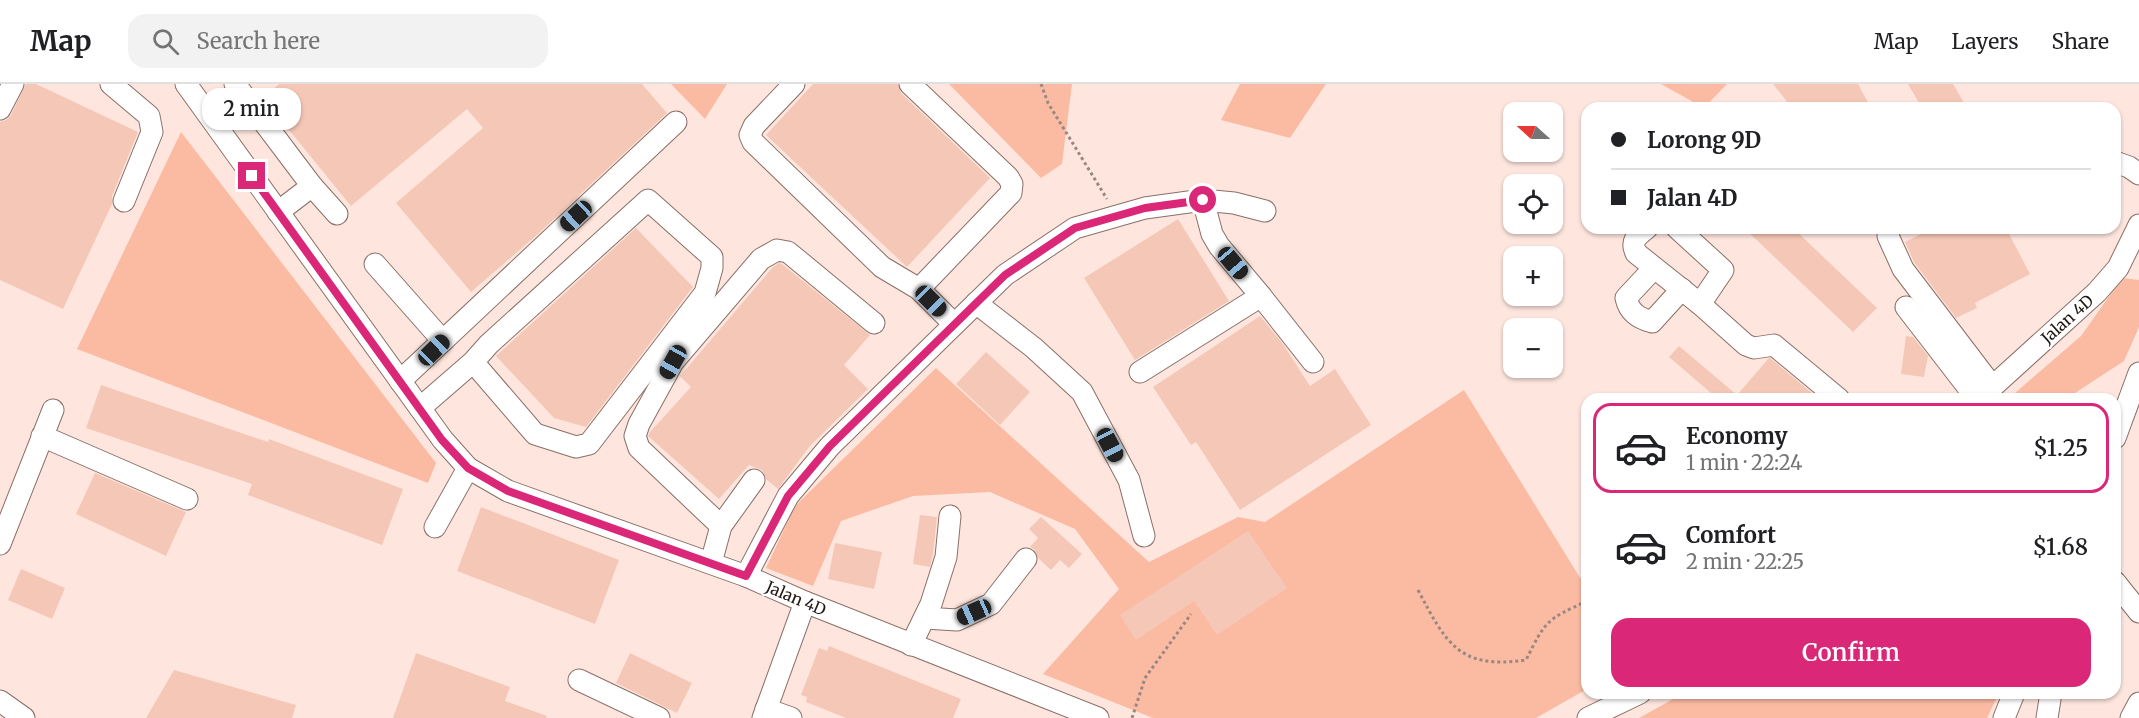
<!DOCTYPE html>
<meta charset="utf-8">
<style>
:root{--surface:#fff;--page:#f2f2f2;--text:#202124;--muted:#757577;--line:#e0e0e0;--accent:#db2777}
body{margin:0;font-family:Merriweather,serif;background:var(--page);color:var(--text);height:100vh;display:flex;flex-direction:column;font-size:22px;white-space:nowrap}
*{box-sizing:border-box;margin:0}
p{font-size:20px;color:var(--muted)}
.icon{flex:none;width:33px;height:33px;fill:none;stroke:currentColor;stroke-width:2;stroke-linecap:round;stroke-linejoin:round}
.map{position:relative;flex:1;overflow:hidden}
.details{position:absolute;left:1581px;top:309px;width:540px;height:306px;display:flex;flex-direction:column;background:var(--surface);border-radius:18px;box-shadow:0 2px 4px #0004}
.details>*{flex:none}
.guide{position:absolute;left:1581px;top:18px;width:540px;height:132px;border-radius:18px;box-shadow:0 2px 4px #0004;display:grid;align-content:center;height:132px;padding:0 30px;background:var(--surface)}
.needle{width:39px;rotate:291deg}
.buttons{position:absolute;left:1503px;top:18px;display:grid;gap:12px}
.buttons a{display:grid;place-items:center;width:60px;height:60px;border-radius:12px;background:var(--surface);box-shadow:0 2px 4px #0004;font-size:30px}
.end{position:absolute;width:27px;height:27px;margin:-14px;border:8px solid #db2777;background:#fff;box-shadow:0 0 0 3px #fff}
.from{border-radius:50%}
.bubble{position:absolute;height:42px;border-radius:18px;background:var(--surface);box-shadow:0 2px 4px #0004;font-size:20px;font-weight:600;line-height:42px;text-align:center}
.car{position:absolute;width:18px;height:36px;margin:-18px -9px;border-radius:8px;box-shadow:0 0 4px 2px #0007;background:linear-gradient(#222 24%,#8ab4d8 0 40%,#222 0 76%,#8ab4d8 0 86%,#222 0)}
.guide b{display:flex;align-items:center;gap:21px;height:57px;font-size:22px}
.guide b+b{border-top:2px solid var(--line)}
.guide i{width:15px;height:15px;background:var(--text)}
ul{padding:10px 0 0;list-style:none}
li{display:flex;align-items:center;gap:18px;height:90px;margin:0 12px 9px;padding:0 18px;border:3px solid transparent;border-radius:18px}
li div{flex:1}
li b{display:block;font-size:22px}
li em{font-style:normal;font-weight:600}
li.current{border-color:var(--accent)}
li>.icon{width:54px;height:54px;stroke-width:1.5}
.action{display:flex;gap:12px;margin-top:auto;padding:12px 30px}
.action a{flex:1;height:69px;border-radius:18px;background:var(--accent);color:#fff;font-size:24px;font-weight:600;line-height:69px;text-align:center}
header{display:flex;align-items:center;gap:36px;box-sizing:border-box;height:84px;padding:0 30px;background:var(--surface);border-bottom:2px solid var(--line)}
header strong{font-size:28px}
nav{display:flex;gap:33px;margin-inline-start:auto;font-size:21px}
.search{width:420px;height:54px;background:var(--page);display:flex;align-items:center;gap:15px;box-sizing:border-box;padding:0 21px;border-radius:18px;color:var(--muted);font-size:22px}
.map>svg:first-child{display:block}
</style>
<header>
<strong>Map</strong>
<div class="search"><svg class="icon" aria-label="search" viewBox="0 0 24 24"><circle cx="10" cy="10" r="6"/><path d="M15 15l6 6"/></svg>Search here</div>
<nav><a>Map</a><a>Layers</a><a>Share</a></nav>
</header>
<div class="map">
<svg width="2139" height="634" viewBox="0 0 2139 634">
<rect width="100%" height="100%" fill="#fee6de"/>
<g fill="#fbbba3">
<polygon points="671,0 727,0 705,35"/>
<polygon points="949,0 1072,0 1062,80 1041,94"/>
<polygon points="1240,0 1326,0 1290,54 1221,36"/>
<polygon points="1661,0 1727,0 1704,24"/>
<polygon points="181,48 436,379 428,399 77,265"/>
<polygon points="2122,194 2139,196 2139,243 2124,277 2075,309 2069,315 2008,315 2081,252"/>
<polygon points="936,284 1149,478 1238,433 1265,438 1464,306 1587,505 1587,605 1536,634 1153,634 1043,590 1119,505 1075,445 990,408 913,412 841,437 813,502 766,484 795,422"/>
<polygon points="1684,609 1999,609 1987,634 1639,634"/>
</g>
<g fill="#f5c7b6">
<polygon points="26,0 36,0 138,48 112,112 112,120 63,225 0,196 0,38 6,36 11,31"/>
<polygon points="279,0 642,0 667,29 538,150 471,208 396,119 483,44 467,25 351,122 263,14"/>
<polygon points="813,0 898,0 901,9 990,94 907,183 766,51"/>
<polygon points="1773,0 1858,0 1871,24 1792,24"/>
<polygon points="1908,0 1953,0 1967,24 1922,24"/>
<polygon points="1178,135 1229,217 1135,276 1084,194"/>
<polygon points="636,144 693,203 586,343 554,334 496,272"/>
<polygon points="1744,144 1793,144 1877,224 1853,248"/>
<polygon points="1933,144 2006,144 2030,190 1975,219 1977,224 1956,234 1914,178 1905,158"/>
<polygon points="779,179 782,180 870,251 844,281 868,305 809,363 778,405 766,395 762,386 749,381 719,415 648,352 650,348 691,303 680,292 681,291 773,183"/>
<polygon points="1260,232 1283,260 1310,302 1335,285 1371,341 1240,426 1196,358 1191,361 1153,303"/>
<polygon points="1906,252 1913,253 1928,272 1924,293 1901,290"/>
<polygon points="1679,262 1737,311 1768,275 1770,274 1819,315 1718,315 1669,273"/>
<polygon points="986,268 1030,308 1000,341 956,300"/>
<polygon points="101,301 268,358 269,355 403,405 382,461 248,411 252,400 86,344"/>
<polygon points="95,389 186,428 166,472 76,430"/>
<polygon points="481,423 619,476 595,540 457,487"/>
<polygon points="920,431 937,433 933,470 930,483 913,480"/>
<polygon points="1041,433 1082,470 1069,484 1060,476 1051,486 1038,474 1034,465 1030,463 1038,454 1029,445"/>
<polygon points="1248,447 1287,504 1217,551 1194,517 1136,556 1120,531"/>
<polygon points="835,459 882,468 874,505 828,495"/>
<polygon points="21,485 65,504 52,535 8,516"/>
<polygon points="829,562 961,615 953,634 846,634 806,618 807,613 801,611 819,564 827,567"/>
<polygon points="416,569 510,603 505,617 547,632 546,634 393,634"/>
<polygon points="630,569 692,599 677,629 616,599"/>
<polygon points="174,586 296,621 292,634 146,634"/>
</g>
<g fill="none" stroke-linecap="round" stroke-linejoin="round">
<g stroke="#8a6f66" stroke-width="23">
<g id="minor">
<polyline points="111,0 149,32 152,48 124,117"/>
<polyline points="186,0 443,356 468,384 508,407 746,492 805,518 1098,634"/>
<polyline points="235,0 312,102 337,130"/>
<polyline points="794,0 754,42 750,51 753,58 882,183 919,205 954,240"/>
<polyline points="910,0 1008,93 1012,100 1011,109 919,205"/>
<polyline points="0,25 13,0"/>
<polyline points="2115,78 2129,83 2139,90"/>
<polyline points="1203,116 1212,150 1219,162 1261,212 1313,278"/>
<polyline points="278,128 312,102"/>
<path d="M 1647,144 C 1637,152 1630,157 1636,169 L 1700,220 L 1746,261 L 1754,264 L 1774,261 L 1839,315"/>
<polyline points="1677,144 1723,186 1700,220"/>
<polyline points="1890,144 1888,152 1903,185 1992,302"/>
<polyline points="375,180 443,257"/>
<path d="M 1654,184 L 1626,214 C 1629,228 1638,234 1652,238 L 1682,205"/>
<polyline points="976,219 1034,264 1082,308 1129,396 1144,452"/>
<polyline points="1906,223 1977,315"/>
<polyline points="1140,288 1261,212"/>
<polyline points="400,297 676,38"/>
<polyline points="1979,315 2097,208 2118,184 2139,141"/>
<polyline points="420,324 473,278 535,350 576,363 589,360 705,209 712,184 712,173 648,116 489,260 473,278"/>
<polyline points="42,352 187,415"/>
<polyline points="2115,354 2139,289"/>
<polyline points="721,442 639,364 635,352 639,340 673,278 761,175 777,166 788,168 874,239"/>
<polyline points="435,443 468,384"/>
<polyline points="0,460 53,326"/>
<polyline points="711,479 721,442 754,396"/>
<polyline points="746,492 788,412 830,362 1005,191 1075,144 1145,124 1203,116 1234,119 1265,127"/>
<polyline points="2115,498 2139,528"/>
<polyline points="925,534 957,536 991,520 1026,475"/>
<polyline points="911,561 931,520 946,473 950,432"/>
<polyline points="579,596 659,634"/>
<polyline points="0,617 24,634"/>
<polyline points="766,625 791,634"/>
<polyline points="763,634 805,518"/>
<polyline points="1588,634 1640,609"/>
<polyline points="2004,634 2014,609"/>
<polyline points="2047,634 2051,609"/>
<polyline points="2131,634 2139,619"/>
</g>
</g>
<g stroke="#998781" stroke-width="3" stroke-dasharray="3 3" stroke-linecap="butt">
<polyline points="1041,0 1048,19 1107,115"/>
<path d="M 1418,506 C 1446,559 1459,586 1526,576 C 1546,536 1546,536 1587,517"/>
<polyline points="1132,634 1145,594 1191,530"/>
</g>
<use href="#minor" stroke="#fff" stroke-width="21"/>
</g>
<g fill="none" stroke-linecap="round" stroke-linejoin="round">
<polyline stroke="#db2777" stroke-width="8" points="252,92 442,356 468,384 508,407 746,492 788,412 830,362 1005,191 1075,144 1145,124 1203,116"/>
</g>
<g text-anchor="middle" stroke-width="4.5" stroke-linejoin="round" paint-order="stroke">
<g font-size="16" fill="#211713" stroke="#fff">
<text transform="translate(2067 235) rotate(-42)" y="6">Jalan 4D</text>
<text transform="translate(796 514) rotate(23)" y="6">Jalan 4D</text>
</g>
</g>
</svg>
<div class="buttons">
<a><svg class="needle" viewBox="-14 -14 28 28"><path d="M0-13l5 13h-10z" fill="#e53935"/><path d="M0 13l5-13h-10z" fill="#757577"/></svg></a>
<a><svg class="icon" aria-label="locate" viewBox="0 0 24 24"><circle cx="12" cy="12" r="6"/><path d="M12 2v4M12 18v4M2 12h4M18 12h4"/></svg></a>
<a>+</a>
<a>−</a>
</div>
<i class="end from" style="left:1203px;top:116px"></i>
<i class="end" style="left:252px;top:92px"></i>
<div class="bubble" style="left:202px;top:4px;width:99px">2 min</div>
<i class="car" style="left:576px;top:132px;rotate:227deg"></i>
<i class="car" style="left:1233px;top:179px;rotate:140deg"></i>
<i class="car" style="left:931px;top:217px;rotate:135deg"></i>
<i class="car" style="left:434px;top:266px;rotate:46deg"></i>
<i class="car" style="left:673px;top:278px;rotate:209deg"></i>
<i class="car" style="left:1110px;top:361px;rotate:152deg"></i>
<i class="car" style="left:974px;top:528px;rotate:246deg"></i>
<div class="guide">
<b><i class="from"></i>Lorong 9D</b>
<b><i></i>Jalan 4D</b>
</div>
<section class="details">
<ul>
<li class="current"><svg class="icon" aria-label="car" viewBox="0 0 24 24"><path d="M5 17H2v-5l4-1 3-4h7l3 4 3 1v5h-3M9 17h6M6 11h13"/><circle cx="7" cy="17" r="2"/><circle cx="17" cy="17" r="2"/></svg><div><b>Economy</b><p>1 min · 22:24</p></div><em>$1.25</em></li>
<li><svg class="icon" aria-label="car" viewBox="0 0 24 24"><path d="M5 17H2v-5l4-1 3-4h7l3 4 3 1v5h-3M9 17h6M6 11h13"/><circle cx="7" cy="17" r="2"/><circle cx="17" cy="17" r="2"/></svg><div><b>Comfort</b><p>2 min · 22:25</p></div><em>$1.68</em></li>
</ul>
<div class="action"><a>Confirm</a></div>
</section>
</div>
